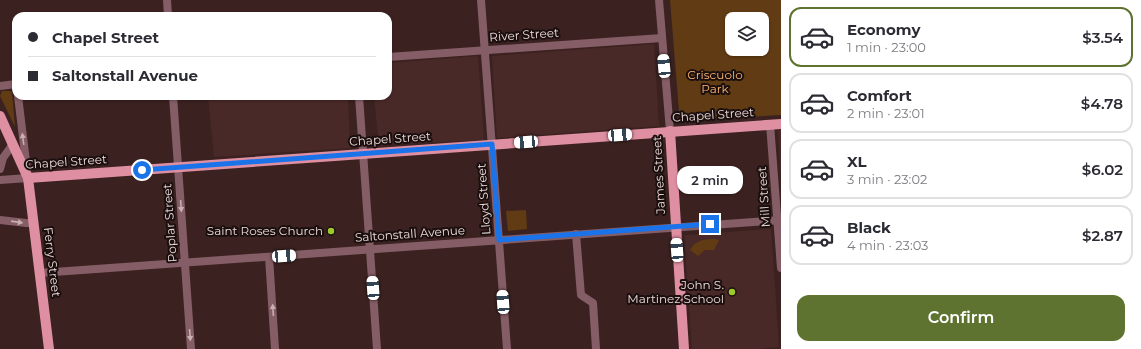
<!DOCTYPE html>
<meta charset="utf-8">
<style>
:root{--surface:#fff;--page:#f7f7f7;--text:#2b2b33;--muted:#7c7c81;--line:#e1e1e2;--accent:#5f7331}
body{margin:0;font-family:Montserrat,sans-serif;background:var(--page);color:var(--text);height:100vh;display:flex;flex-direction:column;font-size:15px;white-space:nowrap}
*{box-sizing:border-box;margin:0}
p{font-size:13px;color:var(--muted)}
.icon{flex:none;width:22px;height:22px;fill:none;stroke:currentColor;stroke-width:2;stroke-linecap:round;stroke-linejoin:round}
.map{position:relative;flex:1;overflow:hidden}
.sheet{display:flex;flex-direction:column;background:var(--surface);width:360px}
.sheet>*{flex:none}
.hud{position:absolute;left:12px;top:12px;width:380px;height:88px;border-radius:12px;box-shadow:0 1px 3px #0004;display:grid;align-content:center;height:88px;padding:0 16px;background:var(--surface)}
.controls{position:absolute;left:725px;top:12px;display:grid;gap:8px}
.controls a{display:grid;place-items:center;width:44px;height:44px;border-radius:8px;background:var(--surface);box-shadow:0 1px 3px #0004;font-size:20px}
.end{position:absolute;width:18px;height:18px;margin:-9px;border:5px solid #1a73e8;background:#fff;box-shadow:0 0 0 2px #fff}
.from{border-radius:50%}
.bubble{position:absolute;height:28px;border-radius:12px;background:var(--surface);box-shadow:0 1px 3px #0004;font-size:13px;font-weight:600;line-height:28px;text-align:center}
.car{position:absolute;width:12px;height:24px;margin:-12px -6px;border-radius:5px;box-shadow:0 0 3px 1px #0007;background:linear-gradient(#fff 24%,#345 0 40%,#fff 0 76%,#345 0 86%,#fff 0)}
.hud b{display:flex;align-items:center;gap:14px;height:38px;font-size:15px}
.hud b+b{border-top:1px solid var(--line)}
.hud i{width:10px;height:10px;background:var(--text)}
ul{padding:7px 0 0;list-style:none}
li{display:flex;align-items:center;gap:12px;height:60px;margin:0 8px 6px;padding:0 8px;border:2px solid var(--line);border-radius:12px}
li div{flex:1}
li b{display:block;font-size:15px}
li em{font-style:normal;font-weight:600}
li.on{border-color:var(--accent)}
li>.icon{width:36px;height:36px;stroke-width:1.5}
.button{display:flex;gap:8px;margin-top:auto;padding:8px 16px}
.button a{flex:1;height:46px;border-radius:12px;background:var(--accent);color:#fff;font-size:16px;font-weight:600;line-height:46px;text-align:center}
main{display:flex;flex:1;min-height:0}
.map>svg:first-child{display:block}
</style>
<main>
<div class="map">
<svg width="781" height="349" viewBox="0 0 781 349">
<rect width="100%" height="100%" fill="#3b2220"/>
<g fill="#492927">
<polygon points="654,44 659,126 497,138 492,56"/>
<polygon points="478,56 484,140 379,145 374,96 388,96 388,63"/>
<polygon points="208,96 348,96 350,148 214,157"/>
<polygon points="778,130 781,130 781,182"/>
<polygon points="771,229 779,347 758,349 692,349 684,236 686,235"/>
</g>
<g fill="#603b13" fill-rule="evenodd">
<path d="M 670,0 L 781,0 L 781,115 L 692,120 L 684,117 L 679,111 ZM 732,19 L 762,19 L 762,49 L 732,49 Z"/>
<polygon points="2,91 10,91 12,92 15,127 0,96"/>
<polygon points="526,210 527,229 508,231 506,211"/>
<path d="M 715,239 L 719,240 L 714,250 L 705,250 L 698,256 L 690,250 C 695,240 705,239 715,239 Z"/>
</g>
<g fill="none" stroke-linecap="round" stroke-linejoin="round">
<g stroke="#855d66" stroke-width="8">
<polyline points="167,0 168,16"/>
<polyline points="481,0 507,349"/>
<polyline points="659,0 670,131"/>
<polyline points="388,57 662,38"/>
<polyline points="0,86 16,84"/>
<polyline points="173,96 191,349"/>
<polyline points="359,96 377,349"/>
<polyline points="770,124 781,268"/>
<polyline points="0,169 3,158 13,144"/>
<polyline points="0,180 28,178 18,96"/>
<polyline points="0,220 26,223 34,223"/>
<polyline points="576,234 581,295 593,303 596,349"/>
<polyline points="269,257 275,349"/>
<polyline points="40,273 781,220"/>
</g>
<g stroke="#df8fa2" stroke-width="10">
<polyline points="0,116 28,178 49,349"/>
<polyline points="670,131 684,349"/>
<polyline points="28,178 781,124"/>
</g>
</g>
<defs><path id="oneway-solid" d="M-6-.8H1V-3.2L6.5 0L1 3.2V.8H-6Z"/></defs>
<g fill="#c9afb1">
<use href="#oneway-solid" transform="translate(23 139) rotate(-98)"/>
<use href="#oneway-solid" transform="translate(181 206) rotate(86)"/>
<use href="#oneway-solid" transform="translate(17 222) rotate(8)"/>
<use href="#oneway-solid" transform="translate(273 310) rotate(-94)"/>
<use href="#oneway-solid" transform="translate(190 335) rotate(86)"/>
</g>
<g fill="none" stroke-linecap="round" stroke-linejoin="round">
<polyline stroke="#1a73e8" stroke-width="5" points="142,170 492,144 499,240 710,224"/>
</g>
<g fill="#9eca2e" stroke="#1a0f0e" stroke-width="1.5">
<circle cx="331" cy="231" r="4"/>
<circle cx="732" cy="292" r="4"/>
</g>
<g text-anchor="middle" stroke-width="4" stroke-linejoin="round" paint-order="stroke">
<g font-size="12" fill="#eddbd9" stroke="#1a0f0e">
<text transform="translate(524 35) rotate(-4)" y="4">River Street</text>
<text transform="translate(713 115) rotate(-4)" y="4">Chapel Street</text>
<text transform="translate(390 139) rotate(-4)" y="4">Chapel Street</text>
<text transform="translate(66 162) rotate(-4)" y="4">Chapel Street</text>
<text transform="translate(659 175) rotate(-93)" y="4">James Street</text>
<text transform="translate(764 197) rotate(-94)" y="4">Mill Street</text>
<text transform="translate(484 199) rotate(-94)" y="4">Lloyd Street</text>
<text transform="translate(170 223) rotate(-94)" y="4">Poplar Street</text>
<text transform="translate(410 234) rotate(-4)" y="4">Saltonstall Avenue</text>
<text transform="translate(52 262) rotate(83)" y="4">Ferry Street</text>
</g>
<g font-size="12" fill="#fdb772" stroke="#1a0f0e">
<text x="715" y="79">Criscuolo<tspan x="715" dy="14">Park</tspan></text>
</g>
<g font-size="12" fill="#eddbd9" stroke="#1a0f0e" text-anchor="end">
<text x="323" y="235">Saint Roses Church</text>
<text x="724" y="289">John S.<tspan x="724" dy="14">Martinez School</tspan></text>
</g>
</g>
</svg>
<div class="controls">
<a><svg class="icon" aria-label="layers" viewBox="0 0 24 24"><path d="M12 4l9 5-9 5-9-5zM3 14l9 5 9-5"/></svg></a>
</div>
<i class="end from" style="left:142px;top:170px"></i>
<i class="end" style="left:710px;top:224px"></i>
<div class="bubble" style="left:677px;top:166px;width:66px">2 min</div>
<i class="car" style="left:664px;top:66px;rotate:355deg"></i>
<i class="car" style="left:620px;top:135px;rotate:86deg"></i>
<i class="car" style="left:526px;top:142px;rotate:266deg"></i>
<i class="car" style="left:677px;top:250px;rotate:356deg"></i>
<i class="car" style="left:284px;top:256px;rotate:86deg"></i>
<i class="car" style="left:373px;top:288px;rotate:356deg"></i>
<i class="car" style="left:503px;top:302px;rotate:356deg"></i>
<div class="hud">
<b><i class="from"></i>Chapel Street</b>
<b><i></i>Saltonstall Avenue</b>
</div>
</div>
<section class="sheet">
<ul>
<li class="on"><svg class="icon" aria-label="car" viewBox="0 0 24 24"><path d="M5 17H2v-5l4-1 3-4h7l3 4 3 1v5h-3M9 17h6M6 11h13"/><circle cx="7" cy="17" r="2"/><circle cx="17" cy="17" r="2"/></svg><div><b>Economy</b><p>1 min · 23:00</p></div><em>$3.54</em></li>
<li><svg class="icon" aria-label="car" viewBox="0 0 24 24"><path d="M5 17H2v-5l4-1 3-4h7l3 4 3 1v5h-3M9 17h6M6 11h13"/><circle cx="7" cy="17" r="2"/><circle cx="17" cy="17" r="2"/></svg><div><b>Comfort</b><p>2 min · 23:01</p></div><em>$4.78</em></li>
<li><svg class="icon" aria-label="car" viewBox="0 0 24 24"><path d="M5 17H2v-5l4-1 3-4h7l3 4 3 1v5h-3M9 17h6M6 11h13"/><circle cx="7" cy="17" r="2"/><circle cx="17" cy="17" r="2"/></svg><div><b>XL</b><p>3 min · 23:02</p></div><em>$6.02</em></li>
<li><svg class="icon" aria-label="car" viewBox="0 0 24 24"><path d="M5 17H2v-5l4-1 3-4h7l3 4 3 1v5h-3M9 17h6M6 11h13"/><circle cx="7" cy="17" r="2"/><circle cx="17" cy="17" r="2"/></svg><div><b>Black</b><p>4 min · 23:03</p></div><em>$2.87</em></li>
</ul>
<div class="button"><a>Confirm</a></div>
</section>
</main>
